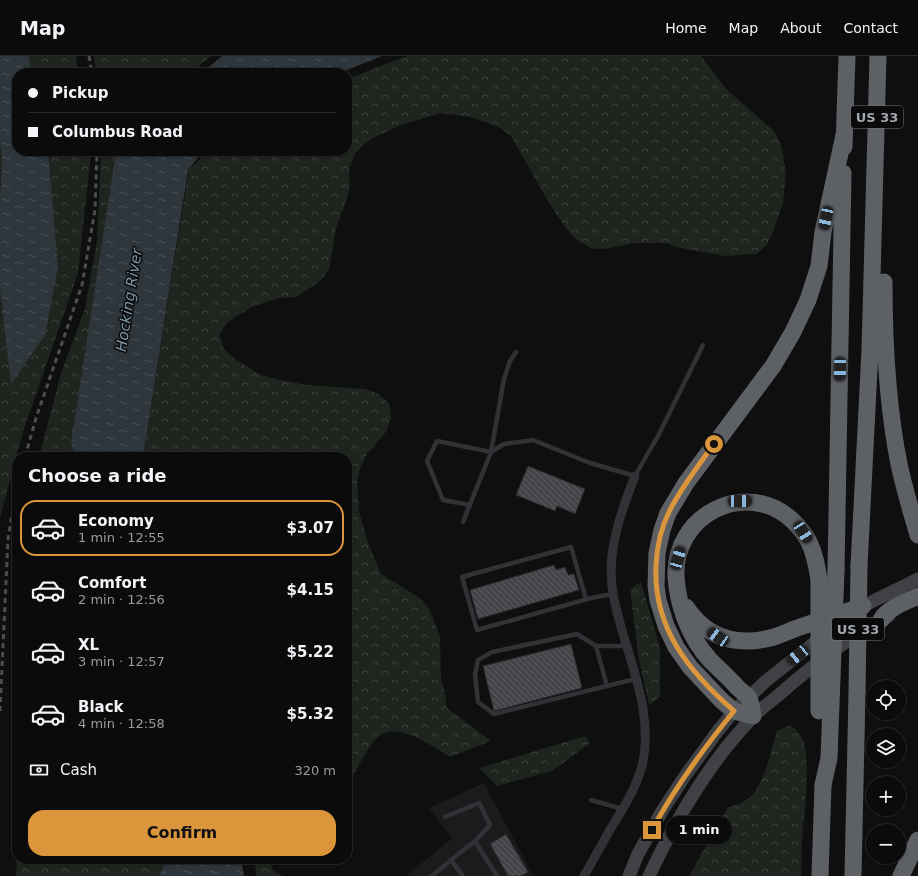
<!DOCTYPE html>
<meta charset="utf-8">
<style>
:root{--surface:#0b0b0c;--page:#141415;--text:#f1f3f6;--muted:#9a9b9d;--line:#2b2b2d;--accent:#db963c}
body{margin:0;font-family:"DejaVu Sans",sans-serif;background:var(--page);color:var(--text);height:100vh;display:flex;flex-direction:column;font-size:15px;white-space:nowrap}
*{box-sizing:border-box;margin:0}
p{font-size:13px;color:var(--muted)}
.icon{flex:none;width:22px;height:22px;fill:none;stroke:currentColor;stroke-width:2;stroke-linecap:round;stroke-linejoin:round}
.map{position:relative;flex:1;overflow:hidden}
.panel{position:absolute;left:12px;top:396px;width:340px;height:412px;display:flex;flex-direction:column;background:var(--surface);border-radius:16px;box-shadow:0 1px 3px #0004,0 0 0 1px var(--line)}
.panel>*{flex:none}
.hud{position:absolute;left:12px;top:12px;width:340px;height:88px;border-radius:16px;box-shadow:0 1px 3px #0004,0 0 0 1px var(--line);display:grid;align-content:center;height:88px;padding:0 16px;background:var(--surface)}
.tools{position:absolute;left:866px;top:624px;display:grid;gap:8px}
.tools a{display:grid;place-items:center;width:40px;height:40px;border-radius:50%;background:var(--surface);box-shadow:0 1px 3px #0004,0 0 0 1px var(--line);font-size:20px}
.end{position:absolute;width:18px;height:18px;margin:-9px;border:5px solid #db963c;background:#111;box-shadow:0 0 0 2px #111}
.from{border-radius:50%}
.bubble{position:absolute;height:28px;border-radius:14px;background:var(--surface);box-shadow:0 1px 3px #0004,0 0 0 1px var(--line);font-size:13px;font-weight:800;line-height:28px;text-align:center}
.car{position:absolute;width:12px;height:24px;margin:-12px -6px;border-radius:5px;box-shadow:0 0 3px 1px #0007;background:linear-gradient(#222 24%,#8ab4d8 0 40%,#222 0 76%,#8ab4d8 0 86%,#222 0)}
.hud b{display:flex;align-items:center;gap:14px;height:38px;font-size:15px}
.hud b+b{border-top:1px solid var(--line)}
.hud i{width:10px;height:10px;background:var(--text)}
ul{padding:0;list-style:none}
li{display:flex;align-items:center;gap:12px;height:56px;margin:0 8px 6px;padding:0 8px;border:2px solid transparent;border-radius:16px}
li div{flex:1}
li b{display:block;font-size:15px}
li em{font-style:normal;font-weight:800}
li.on{border-color:var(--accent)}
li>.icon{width:36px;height:36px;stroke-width:1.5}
h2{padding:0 16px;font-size:18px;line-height:48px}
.pay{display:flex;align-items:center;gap:10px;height:44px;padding:0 16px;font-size:15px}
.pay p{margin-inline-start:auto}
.cta{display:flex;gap:8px;margin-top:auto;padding:8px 16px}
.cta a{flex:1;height:46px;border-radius:16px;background:var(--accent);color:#111;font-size:16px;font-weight:800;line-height:46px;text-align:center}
header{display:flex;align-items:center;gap:24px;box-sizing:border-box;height:56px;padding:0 20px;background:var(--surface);border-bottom:1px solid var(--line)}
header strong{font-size:19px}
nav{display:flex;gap:22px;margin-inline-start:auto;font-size:14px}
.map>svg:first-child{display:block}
</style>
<header>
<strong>Map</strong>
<nav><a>Home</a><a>Map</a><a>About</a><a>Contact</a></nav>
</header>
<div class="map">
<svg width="918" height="820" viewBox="0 0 918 820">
<defs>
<pattern id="forest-crowns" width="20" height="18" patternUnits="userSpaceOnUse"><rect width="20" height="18" fill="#1e241e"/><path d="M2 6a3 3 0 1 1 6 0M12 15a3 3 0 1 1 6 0" fill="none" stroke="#3c413c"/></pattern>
<pattern id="water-ripples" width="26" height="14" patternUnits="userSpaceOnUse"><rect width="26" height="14" fill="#2e363b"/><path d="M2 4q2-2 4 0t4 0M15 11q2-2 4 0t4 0" fill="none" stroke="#495055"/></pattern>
<pattern id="building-back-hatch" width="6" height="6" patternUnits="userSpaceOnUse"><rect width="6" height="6" fill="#434548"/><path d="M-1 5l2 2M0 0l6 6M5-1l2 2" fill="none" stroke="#5b5d60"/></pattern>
</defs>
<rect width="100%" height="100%" fill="#0f0f10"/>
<polygon fill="#1b1b1d" points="484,727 533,820 406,820 452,782 429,752"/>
<g fill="url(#forest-crowns)">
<polygon points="0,0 76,0 78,17 17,17 17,95 90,95 91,98 78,217 23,376 0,462"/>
<polygon points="94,0 211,0 191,17 96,17"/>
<path d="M 407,0 L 701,0 L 727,34 L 774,75 L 781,88 L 786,117 L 783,147 L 773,175 L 767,189 L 756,198 L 725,200 L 680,192 L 667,187 L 635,187 L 605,193 L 590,192 L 577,184 L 566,172 L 549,147 L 511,80 L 499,71 L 470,61 L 441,57 L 398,70 L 375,81 L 363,89 L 354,99 L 349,113 L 350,128 L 347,143 L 336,172 L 329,214 L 320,225 L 296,241 L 280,242 L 266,246 L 252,251 L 240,258 L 227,267 L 219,279 L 224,293 L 235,303 L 261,319 L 276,323 L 307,329 L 365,333 L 379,338 L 389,348 L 391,362 L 386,376 L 367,398 L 361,410 L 357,424 L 359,455 L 368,487 L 381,518 L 420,542 L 429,553 L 440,580 L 441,623 L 445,638 L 447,652 L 491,685 L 450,701 C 433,691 403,668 382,678 C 371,683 354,719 347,731 L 347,401 L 143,401 L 189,113 L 209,95 L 347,95 L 347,23 Z"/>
<polygon points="101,95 116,95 71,386 75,401 39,401 62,314 85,253 97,185"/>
<polygon points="641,526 660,592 660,641 649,649 639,604 630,533"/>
<path d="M 790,669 C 794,672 799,676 801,680 C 812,698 804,761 802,783 C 801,795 802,808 801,820 L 689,820 L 728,751 C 732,750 738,749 743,746 C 764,735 770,697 777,675 Z"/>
<polygon points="585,680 590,687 552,715 497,730 479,712"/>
<polygon points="17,802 17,803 166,803 160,819 158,820 16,820"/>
<polygon points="255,803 268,803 273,814 283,820 256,820"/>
</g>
<g fill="url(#water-ripples)">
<polygon points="0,0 28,0 32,17 17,17 17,95 48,95 58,211 45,279 11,328 0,233 0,145 2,102 0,88"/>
<polygon points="222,0 382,0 339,17 202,17"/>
<polygon points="116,95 203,95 188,114 143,401 75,401 71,386"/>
<polygon points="166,803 241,803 244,820 158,820 160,819"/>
</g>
<g fill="url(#building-back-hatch)" stroke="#292a2c">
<polygon points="528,410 585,433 575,458 557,450 555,455 516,439"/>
<polygon points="554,509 556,514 565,511 568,519 574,518 579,534 478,563 470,534"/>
<polygon points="571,588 582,632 494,655 483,610"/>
<polygon points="506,778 528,816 521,820 508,820 490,788"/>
</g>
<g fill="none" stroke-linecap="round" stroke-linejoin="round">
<g stroke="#313235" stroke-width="4.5">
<polyline points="470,449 443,444 427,405 437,385 491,396 504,323 510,305 516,296"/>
<polyline points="463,466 491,396 504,388 533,384 590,407 635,420 658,380 703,289"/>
<polyline points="586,543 571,491 462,521 477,574 591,542 613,538"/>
<polyline points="596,590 607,630"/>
<polyline points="626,590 596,590 577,578 492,596 478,604 475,618 478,646 494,658 635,623"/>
<polyline points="591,744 623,753"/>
<polyline points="445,761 479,747 490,769 475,785 451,804"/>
<polyline points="475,785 497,820"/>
<polyline points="432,820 451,804 463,820"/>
</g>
<path stroke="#313235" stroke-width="9" d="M 584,820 C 593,804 602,788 611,772 C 623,753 636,732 642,710 C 656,652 623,594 613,538 C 606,497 620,458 635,420"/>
<g stroke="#3f4144" stroke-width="13">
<polyline points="856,555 863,550 918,523"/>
<polyline points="629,820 638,798 662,755 685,720 717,676 734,655 767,624 824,579"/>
<path d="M 649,820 C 676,763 709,706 753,661 C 761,652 772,645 781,637 C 814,608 849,581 889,560"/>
</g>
<g stroke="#5d6065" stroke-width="17">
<polyline points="844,91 847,0"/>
<path d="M 884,226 C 884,287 887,348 899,408 C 904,432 911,455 918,479"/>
<polyline points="859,510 870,294 878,0"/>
<polyline points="836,515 843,117"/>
<path d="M 819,524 C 817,511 815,498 809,486 C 805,478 799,471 793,465 C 746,421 673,459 676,521 C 678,551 690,582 710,604 C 719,613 729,622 738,632 C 741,635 747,639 749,642 C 751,647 752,655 753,660 L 734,655 L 721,644 L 690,611 L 676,591 L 666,570 L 658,544 L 656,530 L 657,497 L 662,474 L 668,457 L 686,427 L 773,310 L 793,276 L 808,244 L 819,210 L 823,176 L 844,79"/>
<path d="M 686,551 C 707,583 738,591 774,581 C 783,578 791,574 800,571 C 821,564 842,557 863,550"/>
<path d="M 881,564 C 887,552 906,546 918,540"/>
<polyline points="820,820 823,729"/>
<polyline points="853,820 857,637"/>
<polyline points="901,820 918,784"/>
</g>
<g stroke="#4c4e51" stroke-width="3" stroke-dasharray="5 4" stroke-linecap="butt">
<polyline points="89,0 92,17"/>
<polyline points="25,401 36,362 82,229 95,154 97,95"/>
<polyline points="0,655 8,483 17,427"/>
</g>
<g stroke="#5d6065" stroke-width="17">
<polyline points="819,524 819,655"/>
<polyline points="857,637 859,510"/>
<polyline points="823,729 829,702 836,515"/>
</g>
</g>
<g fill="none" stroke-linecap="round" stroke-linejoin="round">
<path stroke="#db963c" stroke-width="5" d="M 652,774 C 675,731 703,693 734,655 C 689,616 653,572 656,509 C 657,491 661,472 669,456 C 681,432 698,410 714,388"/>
</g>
<g text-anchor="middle" stroke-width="3" stroke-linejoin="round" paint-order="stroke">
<g fill="#0a0a0b" stroke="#74787e" stroke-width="1">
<rect x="851" y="50" width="52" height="22" rx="3"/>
<rect x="832" y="562" width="52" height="22" rx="3"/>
</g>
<g font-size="13" font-weight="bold" fill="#a2a7af">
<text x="877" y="66">US 33</text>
<text x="858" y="578">US 33</text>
</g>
<g font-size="15" font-style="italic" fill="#7c97a8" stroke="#0a0a0b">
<text transform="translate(129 244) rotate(-81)" y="5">Hocking River</text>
</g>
</g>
</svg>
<div class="tools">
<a><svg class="icon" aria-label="locate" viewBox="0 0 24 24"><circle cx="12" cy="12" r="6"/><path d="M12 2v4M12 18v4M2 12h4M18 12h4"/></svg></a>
<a><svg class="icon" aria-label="layers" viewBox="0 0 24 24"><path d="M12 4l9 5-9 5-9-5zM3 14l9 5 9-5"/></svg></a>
<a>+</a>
<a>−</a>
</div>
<i class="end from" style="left:714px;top:388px"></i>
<i class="end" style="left:652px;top:774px"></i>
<div class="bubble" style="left:666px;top:760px;width:66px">1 min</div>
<i class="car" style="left:826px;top:162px;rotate:192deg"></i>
<i class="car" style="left:840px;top:313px;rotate:181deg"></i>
<i class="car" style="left:740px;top:445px;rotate:89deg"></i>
<i class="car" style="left:803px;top:476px;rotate:147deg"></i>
<i class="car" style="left:678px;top:502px;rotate:16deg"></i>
<i class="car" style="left:718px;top:581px;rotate:305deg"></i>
<i class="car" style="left:798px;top:599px;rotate:231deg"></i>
<div class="hud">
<b><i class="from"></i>Pickup</b>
<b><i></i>Columbus Road</b>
</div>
<section class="panel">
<h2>Choose a ride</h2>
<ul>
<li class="on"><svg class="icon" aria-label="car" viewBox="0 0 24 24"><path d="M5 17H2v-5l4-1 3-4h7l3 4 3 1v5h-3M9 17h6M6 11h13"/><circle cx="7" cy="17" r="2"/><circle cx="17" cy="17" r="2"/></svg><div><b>Economy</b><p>1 min · 12:55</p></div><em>$3.07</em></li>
<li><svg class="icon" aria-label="car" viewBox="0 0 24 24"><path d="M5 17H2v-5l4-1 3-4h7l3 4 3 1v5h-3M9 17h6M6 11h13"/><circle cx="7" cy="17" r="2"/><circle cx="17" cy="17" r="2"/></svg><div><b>Comfort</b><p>2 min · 12:56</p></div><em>$4.15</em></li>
<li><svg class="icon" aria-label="car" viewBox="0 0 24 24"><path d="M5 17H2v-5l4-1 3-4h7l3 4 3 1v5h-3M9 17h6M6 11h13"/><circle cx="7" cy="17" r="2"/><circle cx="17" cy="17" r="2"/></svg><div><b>XL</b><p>3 min · 12:57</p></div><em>$5.22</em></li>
<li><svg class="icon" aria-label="car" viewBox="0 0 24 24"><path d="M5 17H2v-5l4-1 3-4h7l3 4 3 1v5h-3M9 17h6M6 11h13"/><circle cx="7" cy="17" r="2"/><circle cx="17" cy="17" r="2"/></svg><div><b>Black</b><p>4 min · 12:58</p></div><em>$5.32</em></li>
</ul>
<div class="pay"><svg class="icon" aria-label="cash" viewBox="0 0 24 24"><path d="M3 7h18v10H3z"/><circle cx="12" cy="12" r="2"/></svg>Cash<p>320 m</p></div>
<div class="cta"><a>Confirm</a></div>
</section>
</div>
